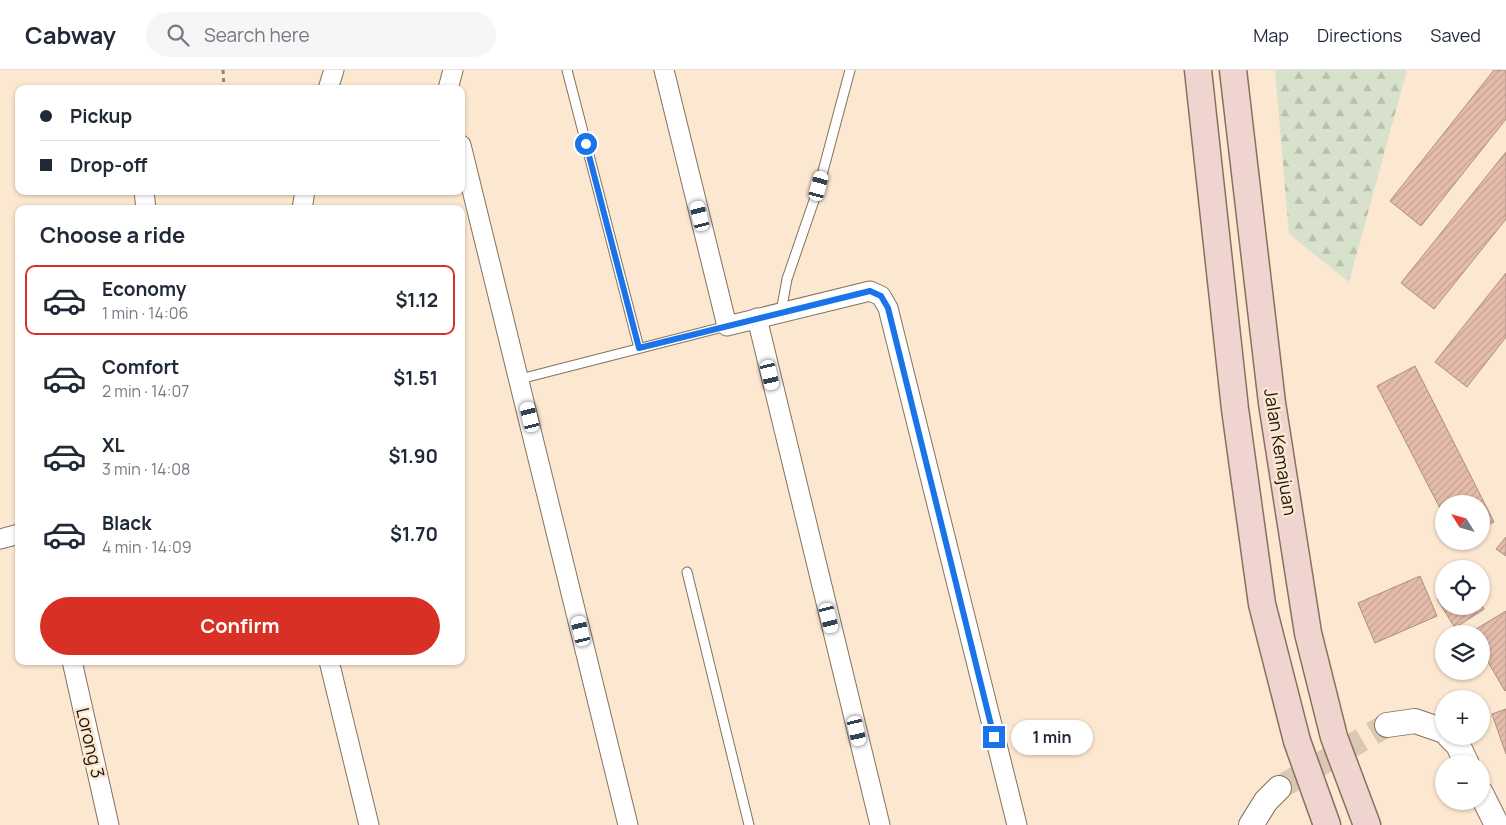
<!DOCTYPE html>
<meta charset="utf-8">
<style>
:root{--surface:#fff;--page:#f6f6f7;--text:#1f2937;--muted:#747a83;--line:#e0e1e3;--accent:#d93025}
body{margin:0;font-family:Manrope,sans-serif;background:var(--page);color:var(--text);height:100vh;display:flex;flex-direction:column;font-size:19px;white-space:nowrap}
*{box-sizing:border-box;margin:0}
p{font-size:16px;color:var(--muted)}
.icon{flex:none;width:28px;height:28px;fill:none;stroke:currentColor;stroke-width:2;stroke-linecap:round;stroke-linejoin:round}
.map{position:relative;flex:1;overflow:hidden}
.panel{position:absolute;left:15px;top:135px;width:450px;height:460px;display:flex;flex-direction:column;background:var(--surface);border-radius:10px;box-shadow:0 1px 4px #0004}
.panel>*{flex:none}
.banner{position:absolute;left:15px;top:15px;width:450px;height:110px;border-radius:10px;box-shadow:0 1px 4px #0004;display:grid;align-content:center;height:110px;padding:0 25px;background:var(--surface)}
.needle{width:32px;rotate:307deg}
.buttons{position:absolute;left:1435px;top:425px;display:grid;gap:10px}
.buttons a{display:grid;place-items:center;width:55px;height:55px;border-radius:50%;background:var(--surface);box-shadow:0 1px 4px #0004;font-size:25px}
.end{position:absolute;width:22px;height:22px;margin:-11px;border:6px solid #1a73e8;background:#fff;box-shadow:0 0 0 2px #fff}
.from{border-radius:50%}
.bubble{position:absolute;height:35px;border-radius:18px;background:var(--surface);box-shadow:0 1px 4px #0004;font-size:16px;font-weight:700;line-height:35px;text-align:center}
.car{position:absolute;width:15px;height:30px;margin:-15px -8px;border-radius:6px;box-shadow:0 0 4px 1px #0007;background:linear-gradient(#fff 24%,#345 0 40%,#fff 0 76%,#345 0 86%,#fff 0)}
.banner b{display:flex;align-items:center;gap:18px;height:48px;font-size:19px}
.banner b+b{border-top:1px solid var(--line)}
.banner i{width:12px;height:12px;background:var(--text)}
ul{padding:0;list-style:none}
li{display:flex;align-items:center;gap:15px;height:70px;margin:0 10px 8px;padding:0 15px;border:2px solid transparent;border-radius:10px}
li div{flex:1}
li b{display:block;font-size:19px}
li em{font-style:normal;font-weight:700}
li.current{border-color:var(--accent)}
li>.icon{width:45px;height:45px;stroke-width:1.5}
h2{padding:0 25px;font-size:22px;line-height:60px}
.cta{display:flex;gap:10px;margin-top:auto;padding:10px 25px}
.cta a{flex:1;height:58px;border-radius:30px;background:var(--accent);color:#fff;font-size:20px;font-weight:700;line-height:58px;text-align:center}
header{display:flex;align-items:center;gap:30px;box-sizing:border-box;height:70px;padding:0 25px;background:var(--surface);border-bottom:1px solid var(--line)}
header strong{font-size:24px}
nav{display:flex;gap:28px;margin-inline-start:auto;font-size:18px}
.search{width:350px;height:45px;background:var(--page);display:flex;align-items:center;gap:12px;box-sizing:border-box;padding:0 18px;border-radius:28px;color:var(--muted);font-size:19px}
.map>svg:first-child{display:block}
</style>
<header>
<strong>Cabway</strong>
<div class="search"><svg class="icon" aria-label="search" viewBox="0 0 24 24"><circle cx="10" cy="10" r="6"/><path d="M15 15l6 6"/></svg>Search here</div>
<nav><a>Map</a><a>Directions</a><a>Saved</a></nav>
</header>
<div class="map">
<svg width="1506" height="755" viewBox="0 0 1506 755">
<defs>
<pattern id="forest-firs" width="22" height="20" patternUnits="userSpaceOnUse" patternTransform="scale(1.25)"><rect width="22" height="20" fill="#d8e1cb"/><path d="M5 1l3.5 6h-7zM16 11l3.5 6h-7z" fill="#b9c0ad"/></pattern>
<pattern id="building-hatch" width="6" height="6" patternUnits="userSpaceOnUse" patternTransform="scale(1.25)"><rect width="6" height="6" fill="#e5bcac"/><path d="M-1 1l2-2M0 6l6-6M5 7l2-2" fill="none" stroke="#c4a193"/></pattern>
</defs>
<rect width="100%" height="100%" fill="#fce7d0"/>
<polygon fill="url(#forest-firs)" points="1275,0 1407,0 1349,212 1289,164"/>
<g fill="url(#building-hatch)" stroke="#aa8e83">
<polygon points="1494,0 1506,0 1506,49 1421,156 1390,131"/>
<polygon points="1506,82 1506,149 1434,239 1401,213"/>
<polygon points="1506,203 1506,267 1467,317 1435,292"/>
<polygon points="1415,296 1494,452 1481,458 1481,434 1444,434 1444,446 1377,316"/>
<polygon points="1506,467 1506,486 1496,479"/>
<polygon points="1420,506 1437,546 1375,573 1358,533"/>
<polygon points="1444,525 1444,536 1481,536 1481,534 1484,539 1455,558 1437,529"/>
<polygon points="1506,541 1506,620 1505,621 1481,580 1481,564 1472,564 1471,562"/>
<polygon points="1506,639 1506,684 1492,644"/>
</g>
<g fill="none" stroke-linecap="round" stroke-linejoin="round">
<polyline stroke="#dbc8b3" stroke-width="24" stroke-dasharray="24 12" stroke-linecap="butt" points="1279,718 1387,655"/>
<g stroke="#85725e" stroke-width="11">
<g id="service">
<polyline points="567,0 639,278"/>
<polyline points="781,242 787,209 819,116 850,0"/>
<polyline points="520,309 727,256"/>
<polyline points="687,502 749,755"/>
</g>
</g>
<g stroke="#85725e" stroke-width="21">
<g id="minor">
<polyline points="664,0 727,256 870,221 881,226 888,238 1017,755"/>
<polyline points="328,19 334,0"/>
<polyline points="448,19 453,0"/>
<polyline points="461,75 628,755"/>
<polyline points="144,121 146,139"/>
<polyline points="302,139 305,121"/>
<polyline points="757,248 880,755"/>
<polyline points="0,469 19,464"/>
<polyline points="72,591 109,755"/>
<polyline points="329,591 369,755"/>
</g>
</g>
<g stroke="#85725e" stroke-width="26">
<g id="tertiary">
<polyline points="1387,655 1415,651 1444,661"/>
<polyline points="1449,666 1458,675 1467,694"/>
<polyline points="1481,723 1497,755"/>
<polyline points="1251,755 1266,731 1279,718"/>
</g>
</g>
<g stroke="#85725e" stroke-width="29">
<g id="secondary">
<polyline points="1198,0 1235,339 1262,534 1297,671 1327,755"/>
<polyline points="1233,0 1272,333 1308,563 1334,667 1367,755"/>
</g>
</g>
<polyline stroke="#948676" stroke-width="3" stroke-dasharray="4 4" stroke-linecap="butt" points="223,0 224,19"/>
<use href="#service" stroke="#fff" stroke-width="9"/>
<use href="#minor" stroke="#fff" stroke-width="19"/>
<use href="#tertiary" stroke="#fff" stroke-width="24"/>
<use href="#secondary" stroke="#f0d4cf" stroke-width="26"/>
</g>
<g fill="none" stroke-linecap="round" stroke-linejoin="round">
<polyline stroke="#1a73e8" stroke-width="6" points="586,74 639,278 870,221 881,226 888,238 994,667"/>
</g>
<g text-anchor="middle" stroke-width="5" stroke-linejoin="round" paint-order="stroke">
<g font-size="18" fill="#1d160e" stroke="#fce7d0">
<text transform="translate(1280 382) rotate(81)" y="6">Jalan Kemajuan</text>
<text transform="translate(90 673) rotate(77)" y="6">Lorong 3</text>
</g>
</g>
</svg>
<div class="buttons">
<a><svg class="needle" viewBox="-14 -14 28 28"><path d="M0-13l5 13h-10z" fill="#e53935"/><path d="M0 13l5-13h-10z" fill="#747a83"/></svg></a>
<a><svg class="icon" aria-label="locate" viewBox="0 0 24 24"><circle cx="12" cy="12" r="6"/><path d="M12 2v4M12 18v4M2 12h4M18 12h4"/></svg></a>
<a><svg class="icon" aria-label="layers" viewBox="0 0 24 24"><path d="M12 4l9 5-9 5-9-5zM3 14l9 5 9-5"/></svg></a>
<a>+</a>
<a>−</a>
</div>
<i class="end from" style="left:586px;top:74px"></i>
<i class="end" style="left:994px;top:667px"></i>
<div class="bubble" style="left:1011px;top:650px;width:82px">1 min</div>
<i class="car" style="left:819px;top:116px;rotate:15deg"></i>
<i class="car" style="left:700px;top:146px;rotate:346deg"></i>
<i class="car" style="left:770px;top:305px;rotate:167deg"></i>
<i class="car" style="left:530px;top:347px;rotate:346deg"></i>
<i class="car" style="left:829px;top:548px;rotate:166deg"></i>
<i class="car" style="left:581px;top:561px;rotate:347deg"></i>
<i class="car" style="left:857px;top:661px;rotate:167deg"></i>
<div class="banner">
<b><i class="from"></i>Pickup</b>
<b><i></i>Drop-off</b>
</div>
<section class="panel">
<h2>Choose a ride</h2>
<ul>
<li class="current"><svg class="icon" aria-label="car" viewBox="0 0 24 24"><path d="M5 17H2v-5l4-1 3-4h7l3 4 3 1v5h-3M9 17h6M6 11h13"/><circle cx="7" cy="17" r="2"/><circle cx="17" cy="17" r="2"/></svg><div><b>Economy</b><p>1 min · 14:06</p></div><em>$1.12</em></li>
<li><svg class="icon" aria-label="car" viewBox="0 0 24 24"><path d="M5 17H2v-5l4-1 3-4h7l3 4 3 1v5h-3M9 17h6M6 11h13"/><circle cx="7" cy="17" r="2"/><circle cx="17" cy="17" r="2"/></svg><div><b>Comfort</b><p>2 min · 14:07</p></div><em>$1.51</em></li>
<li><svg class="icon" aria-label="car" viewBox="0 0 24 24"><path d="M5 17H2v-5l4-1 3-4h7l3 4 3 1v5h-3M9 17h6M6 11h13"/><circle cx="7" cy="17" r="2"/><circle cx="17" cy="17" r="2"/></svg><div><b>XL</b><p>3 min · 14:08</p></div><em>$1.90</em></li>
<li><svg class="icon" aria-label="car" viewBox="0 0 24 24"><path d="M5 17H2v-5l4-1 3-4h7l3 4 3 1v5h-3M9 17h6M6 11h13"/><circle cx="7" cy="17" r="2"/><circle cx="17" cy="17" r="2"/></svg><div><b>Black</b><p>4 min · 14:09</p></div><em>$1.70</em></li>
</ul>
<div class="cta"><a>Confirm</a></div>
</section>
</div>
